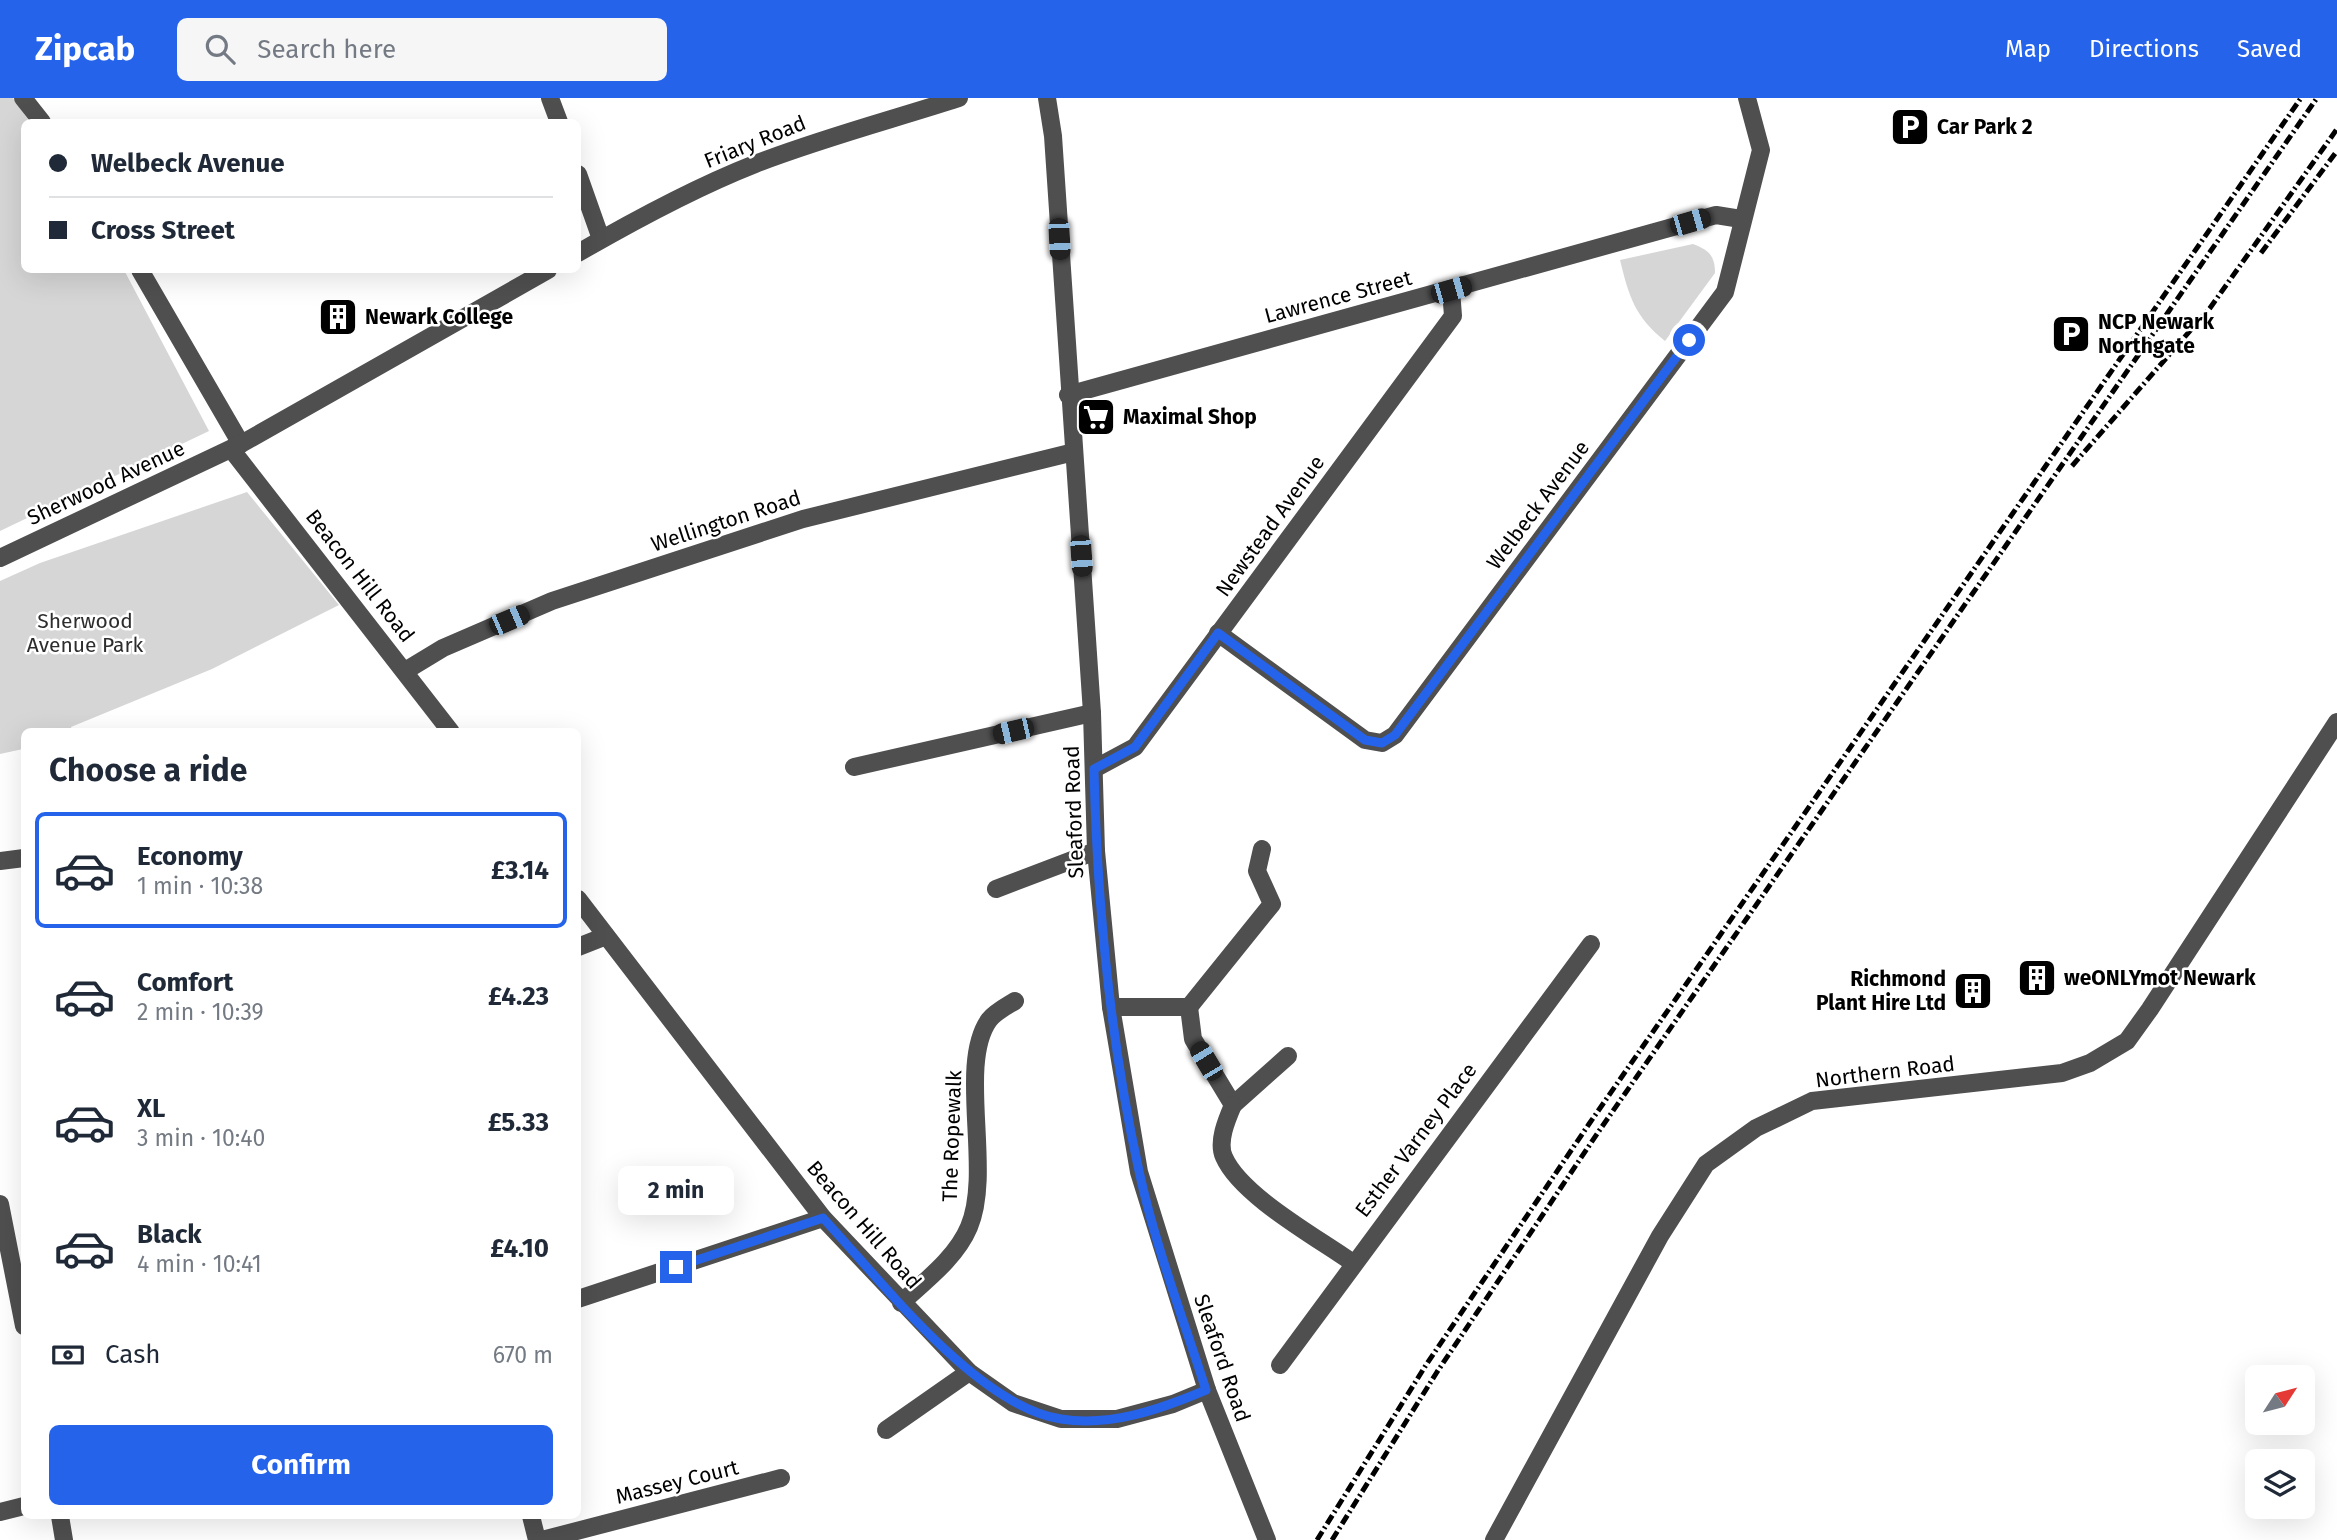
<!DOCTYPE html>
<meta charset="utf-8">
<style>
:root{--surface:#fff;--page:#f6f6f7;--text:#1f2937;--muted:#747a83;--line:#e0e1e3;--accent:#2563eb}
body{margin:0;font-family:"Fira Sans",sans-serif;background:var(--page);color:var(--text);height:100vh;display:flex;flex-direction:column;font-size:26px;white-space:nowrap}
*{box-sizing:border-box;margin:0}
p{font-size:23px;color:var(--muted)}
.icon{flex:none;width:38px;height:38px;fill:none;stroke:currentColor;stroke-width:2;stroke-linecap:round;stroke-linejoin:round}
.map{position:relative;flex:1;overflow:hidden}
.details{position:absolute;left:21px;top:630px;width:560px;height:791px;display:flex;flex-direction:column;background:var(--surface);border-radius:10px;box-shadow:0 7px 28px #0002}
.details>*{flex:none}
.top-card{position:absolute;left:21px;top:21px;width:560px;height:154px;border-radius:10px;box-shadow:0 7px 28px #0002;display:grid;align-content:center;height:154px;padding:0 28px;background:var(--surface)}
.needle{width:46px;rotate:54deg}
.fabs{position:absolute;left:2245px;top:1267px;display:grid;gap:14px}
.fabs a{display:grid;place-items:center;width:70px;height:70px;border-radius:10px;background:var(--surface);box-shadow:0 7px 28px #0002;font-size:35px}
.end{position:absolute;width:32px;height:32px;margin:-16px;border:9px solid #2563eb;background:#fff;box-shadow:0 0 0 4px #fff}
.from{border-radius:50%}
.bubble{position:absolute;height:49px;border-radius:10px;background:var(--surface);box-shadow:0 7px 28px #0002;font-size:23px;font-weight:700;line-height:49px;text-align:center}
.car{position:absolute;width:21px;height:42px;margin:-21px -10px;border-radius:9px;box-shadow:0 0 5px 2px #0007;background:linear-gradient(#222 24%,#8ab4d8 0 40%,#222 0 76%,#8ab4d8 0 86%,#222 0)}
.top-card b{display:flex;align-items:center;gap:24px;height:66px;font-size:26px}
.top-card b+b{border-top:2px solid var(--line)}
.top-card i{width:18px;height:18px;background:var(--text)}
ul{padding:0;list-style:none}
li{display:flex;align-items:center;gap:21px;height:116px;margin:0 14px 10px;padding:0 14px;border:4px solid transparent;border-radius:10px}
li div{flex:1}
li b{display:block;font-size:26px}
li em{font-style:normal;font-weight:700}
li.selected{border-color:var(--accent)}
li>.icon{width:63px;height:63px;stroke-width:1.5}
h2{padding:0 28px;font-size:32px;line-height:84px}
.pay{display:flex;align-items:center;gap:18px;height:77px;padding:0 28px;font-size:26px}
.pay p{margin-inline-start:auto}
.primary-button{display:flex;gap:14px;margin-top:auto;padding:14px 28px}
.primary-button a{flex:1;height:80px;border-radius:10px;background:var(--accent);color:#fff;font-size:28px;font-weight:700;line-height:80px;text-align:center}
header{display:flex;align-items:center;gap:42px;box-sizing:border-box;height:98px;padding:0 35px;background:var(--accent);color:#fff}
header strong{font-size:33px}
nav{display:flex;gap:38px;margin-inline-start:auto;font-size:24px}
.search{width:490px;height:63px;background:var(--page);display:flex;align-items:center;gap:18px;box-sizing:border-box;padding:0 24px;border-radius:10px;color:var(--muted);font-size:26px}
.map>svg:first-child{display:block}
</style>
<header>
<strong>Zipcab</strong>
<div class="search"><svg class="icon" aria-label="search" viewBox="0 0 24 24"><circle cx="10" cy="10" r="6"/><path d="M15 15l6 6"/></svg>Search here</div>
<nav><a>Map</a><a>Directions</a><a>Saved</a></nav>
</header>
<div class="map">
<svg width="2337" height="1442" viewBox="0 0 2337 1442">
<rect width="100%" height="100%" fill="#fff"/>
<g fill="#d6d6d6">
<polygon points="0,0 13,0 30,24 24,24 24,172 124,172 209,333 0,433"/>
<path d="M 1693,146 C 1709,152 1715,158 1715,175 L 1665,243 C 1635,219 1629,199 1620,162 Z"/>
<polygon points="247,394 339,507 212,571 71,629 72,633 24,634 24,654 23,651 0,656 0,483 40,465"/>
</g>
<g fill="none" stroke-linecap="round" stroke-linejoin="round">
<g stroke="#4f4f4f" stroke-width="18">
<polyline points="23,0 42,24"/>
<polyline points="550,0 559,24"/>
<polyline points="1047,0 1053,38 1092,615 1096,753 1111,909 1139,1074 1207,1292 1267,1442"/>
<polyline points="578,76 601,141"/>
<path d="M 578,155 C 635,122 694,90 755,66 C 822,40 891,22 959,0"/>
<polyline points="140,172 241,346"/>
<polyline points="1068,297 1716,117 1741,121"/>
<polyline points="231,351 451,634"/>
<polyline points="0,460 241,346 548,172"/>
<polyline points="1218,535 1365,642 1382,645 1395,637 1725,194 1761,52 1747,0"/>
<polyline points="405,573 443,550 552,503 803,421 1074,354"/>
<polyline points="854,669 1092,615"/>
<polyline points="1094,671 1135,649 1453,218 1451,192"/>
<polyline points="0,763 24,760"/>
<polyline points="996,791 1096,753"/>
<polyline points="578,801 823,1120 969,1274 1013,1305 1061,1321 1117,1321 1173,1306 1207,1292"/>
<polyline points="578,849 606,838"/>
<polyline points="1111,909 1189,909 1193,941 1233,1007 1288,958"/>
<polyline points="1189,909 1272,806 1257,773 1262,751"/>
<path d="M 1233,1007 C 1227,1021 1217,1044 1224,1059 C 1241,1098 1318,1140 1353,1165"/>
<polyline points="0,1106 24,1228"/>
<polyline points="578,1201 823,1120"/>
<path d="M 901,1205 C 925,1183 956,1160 969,1129 C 993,1073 957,967 989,922 C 995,914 1007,908 1015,903"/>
<polyline points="1280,1267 1591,846"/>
<polyline points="886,1332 969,1274"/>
<polyline points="0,1414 24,1408"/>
<polyline points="60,1418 64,1442"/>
<polyline points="531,1418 537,1442"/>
<polyline points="542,1442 781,1380"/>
<polyline points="1494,1442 1660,1138 1706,1066 1756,1030 1812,1003 2062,975 2090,965 2127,943 2150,911 2337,624"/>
</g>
<g stroke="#000" stroke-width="5" stroke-dasharray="10 3.5 2 3.5" stroke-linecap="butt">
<polyline points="2261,155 2337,53"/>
<polyline points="2072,368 2210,210 2337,31"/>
<polyline points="1317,1442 1426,1267 1589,1026 2301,0"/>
<polyline points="1332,1442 1437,1274 1599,1033 2317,0"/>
</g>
</g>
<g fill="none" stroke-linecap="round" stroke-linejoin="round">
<path stroke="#2563eb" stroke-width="9" d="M 676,1169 L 823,1120 C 880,1181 976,1308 1061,1321 C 1111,1329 1161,1311 1206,1292 C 1183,1220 1155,1147 1139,1073 C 1110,942 1097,805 1094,671 L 1135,649 L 1218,535 L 1365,642 L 1382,645 L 1395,637 L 1689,242"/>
</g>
<defs>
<g id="parking-square" transform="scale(2.0125)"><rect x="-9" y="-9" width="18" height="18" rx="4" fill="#000" stroke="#fff"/><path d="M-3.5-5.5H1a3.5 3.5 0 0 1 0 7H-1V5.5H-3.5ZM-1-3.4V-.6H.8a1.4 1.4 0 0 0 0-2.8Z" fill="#fff"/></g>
<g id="building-square" transform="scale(2.0125)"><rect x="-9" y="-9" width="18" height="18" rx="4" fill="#000" stroke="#fff"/><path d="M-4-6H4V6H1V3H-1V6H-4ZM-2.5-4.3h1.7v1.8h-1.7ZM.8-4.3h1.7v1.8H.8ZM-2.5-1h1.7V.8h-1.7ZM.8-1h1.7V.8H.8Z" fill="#fff"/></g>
<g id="supermarket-square" transform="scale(2.0125)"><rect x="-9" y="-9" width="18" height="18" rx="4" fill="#000" stroke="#fff"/><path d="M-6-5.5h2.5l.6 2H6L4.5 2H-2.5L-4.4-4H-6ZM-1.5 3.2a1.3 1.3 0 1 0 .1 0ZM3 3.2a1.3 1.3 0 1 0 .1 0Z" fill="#fff"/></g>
</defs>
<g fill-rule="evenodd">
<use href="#parking-square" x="1910" y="29"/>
<use href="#building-square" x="338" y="219"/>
<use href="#parking-square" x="2071" y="236"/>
<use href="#supermarket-square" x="1096" y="319"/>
<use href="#building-square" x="2037" y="880"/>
<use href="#building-square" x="1973" y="893"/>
</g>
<g text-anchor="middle" stroke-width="5" stroke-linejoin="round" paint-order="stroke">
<g font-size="21" font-weight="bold" fill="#000" stroke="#fff" text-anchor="start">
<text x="1937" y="36">Car Park 2</text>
<text x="365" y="226">Newark College</text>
<text x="2098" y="231">NCP Newark<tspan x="2098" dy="24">Northgate</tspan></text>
<text x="1123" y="326">Maximal Shop</text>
<text x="2064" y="887">weONLYmot Newark</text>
<text x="1946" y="888" text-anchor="end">Richmond<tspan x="1946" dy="24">Plant Hire Ltd</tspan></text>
</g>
<g font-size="21" fill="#000" stroke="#fff">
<text transform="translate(755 44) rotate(-22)" y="7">Friary Road</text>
<text transform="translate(1338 199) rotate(-15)" y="7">Lawrence Street</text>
<text transform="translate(106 385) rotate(-25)" y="7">Sherwood Avenue</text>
<text transform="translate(1538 407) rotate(-53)" y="7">Welbeck Avenue</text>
<text transform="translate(726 423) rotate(-18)" y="7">Wellington Road</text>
<text transform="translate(1270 428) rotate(-54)" y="7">Newstead Avenue</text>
<text transform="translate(360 478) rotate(52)" y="7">Beacon Hill Road</text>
<text transform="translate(1074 714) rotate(-92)" y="7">Sleaford Road</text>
<text transform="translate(1885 974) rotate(-7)" y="7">Northern Road</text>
<text transform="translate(952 1038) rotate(-88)" y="7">The Ropewalk</text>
<text transform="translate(1416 1042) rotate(-53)" y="7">Esther Varney Place</text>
<text transform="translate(864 1127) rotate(49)" y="7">Beacon Hill Road</text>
<text transform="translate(1222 1260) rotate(71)" y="7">Sleaford Road</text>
<text transform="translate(677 1384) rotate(-14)" y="7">Massey Court</text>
</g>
<g font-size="21" fill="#2d2d2d" stroke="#fff">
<text x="85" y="530">Sherwood<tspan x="85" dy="24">Avenue Park</tspan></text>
</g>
</g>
</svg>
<div class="fabs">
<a><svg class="needle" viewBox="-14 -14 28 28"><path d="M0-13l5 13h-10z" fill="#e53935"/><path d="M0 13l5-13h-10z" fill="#747a83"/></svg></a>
<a><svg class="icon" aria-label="layers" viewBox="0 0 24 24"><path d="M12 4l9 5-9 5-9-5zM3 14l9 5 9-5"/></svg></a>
</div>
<i class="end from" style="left:1689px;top:242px"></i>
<i class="end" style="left:676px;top:1169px"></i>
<div class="bubble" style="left:618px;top:1068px;width:116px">2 min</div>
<i class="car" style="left:1690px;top:124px;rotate:74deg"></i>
<i class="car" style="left:1059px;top:141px;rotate:177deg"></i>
<i class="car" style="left:1451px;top:192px;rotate:74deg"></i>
<i class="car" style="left:1081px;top:458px;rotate:176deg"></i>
<i class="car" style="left:509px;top:522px;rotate:67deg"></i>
<i class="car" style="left:1013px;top:633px;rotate:257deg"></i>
<i class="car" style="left:1206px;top:963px;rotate:329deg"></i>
<div class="top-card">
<b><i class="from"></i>Welbeck Avenue</b>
<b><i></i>Cross Street</b>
</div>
<section class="details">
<h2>Choose a ride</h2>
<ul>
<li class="selected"><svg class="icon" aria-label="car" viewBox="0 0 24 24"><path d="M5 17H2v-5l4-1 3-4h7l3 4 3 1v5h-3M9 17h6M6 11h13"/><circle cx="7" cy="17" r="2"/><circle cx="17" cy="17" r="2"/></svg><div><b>Economy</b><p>1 min · 10:38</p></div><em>£3.14</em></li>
<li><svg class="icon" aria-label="car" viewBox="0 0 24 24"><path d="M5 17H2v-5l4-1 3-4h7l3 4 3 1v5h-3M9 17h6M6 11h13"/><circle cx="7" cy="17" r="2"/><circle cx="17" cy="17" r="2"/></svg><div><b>Comfort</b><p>2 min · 10:39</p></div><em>£4.23</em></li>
<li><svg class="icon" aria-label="car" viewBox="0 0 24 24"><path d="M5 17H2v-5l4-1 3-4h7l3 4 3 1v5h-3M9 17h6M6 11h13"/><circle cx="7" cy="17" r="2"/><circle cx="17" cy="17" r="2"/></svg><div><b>XL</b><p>3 min · 10:40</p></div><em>£5.33</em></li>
<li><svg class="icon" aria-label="car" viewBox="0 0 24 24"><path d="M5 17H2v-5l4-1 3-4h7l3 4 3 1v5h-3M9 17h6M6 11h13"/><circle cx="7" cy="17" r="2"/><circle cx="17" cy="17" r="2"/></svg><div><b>Black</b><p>4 min · 10:41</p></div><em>£4.10</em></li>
</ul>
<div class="pay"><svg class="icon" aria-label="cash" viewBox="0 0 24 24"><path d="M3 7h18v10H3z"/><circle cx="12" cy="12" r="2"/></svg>Cash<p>670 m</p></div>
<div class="primary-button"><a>Confirm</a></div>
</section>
</div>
